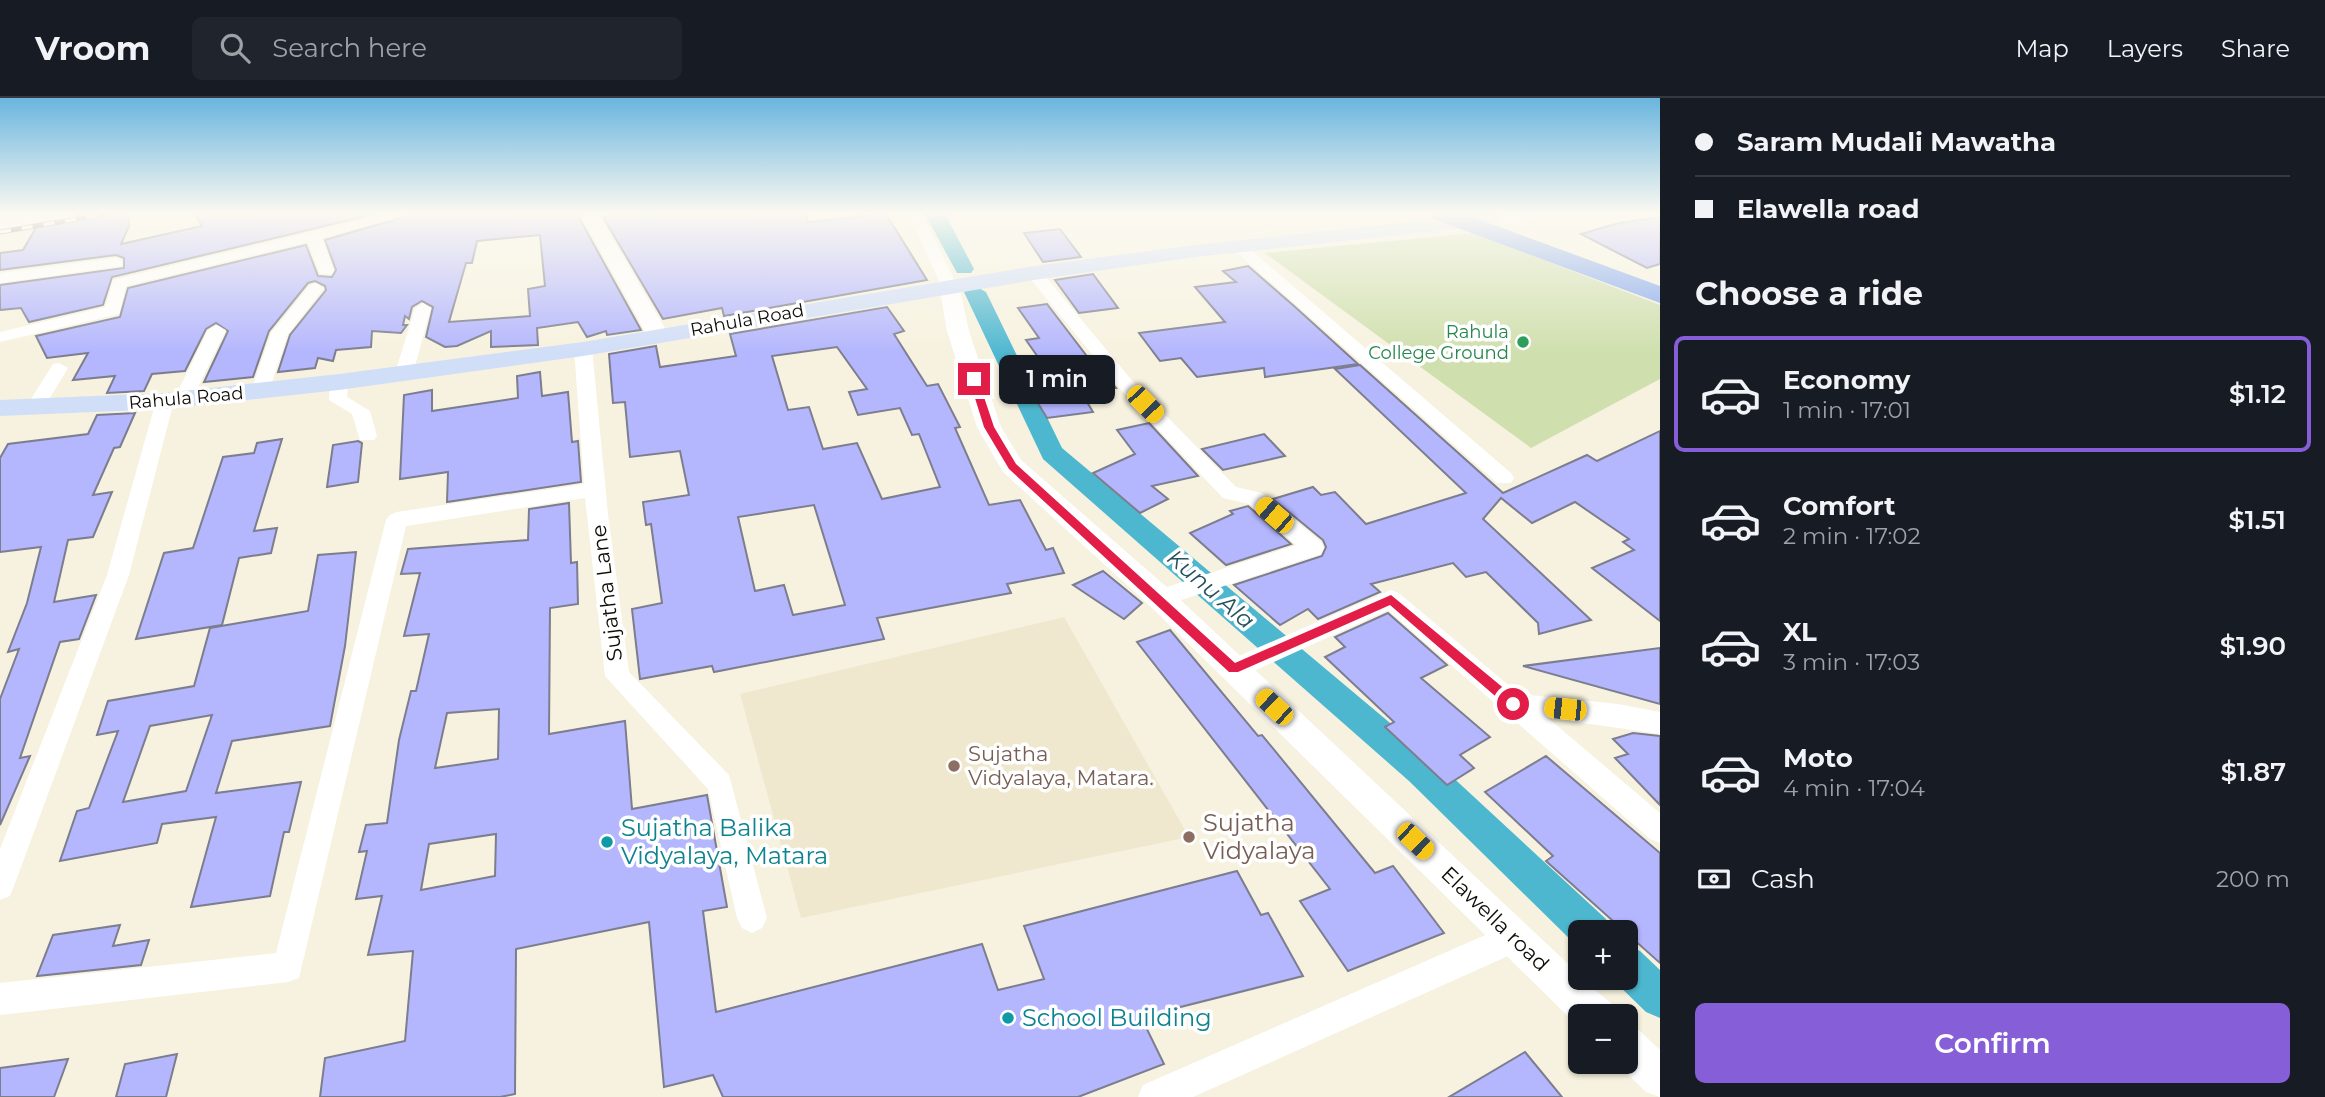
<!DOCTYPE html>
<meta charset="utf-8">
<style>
:root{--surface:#171b24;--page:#20242c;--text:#f1f3f6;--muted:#9ea1a6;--line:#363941;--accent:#865ed8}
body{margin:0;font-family:Montserrat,sans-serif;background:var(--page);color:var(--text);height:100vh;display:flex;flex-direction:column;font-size:26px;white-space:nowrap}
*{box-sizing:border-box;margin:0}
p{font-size:23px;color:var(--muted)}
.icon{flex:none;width:38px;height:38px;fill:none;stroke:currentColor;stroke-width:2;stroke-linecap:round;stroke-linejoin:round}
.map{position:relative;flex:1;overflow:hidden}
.drawer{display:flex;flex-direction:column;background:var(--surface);width:665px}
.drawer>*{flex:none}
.banner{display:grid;align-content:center;height:154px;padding:0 35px;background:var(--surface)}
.buttons{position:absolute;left:1568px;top:822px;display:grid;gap:14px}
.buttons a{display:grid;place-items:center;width:70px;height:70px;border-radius:10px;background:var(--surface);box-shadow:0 2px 5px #0004;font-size:35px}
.end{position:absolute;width:32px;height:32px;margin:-16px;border:9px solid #e11d48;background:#fff;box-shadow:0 0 0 4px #fff}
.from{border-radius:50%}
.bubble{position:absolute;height:49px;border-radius:10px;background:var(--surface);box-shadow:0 2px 5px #0004;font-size:23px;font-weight:600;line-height:49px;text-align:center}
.car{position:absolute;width:21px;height:42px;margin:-21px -10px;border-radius:9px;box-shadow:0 0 5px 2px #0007;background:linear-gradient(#f5c518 24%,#345 0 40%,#f5c518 0 76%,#345 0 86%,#f5c518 0)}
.banner b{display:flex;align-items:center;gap:24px;height:66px;font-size:26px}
.banner b+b{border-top:2px solid var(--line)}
.banner i{width:18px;height:18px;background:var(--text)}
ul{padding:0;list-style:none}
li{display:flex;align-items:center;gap:21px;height:116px;margin:0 14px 10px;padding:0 21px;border:4px solid transparent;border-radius:10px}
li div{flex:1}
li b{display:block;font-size:26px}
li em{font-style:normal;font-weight:600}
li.on{border-color:var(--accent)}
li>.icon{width:63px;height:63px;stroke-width:1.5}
h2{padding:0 35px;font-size:32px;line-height:84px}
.pay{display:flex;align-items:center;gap:18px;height:77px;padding:0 35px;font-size:26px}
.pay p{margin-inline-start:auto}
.action{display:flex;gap:14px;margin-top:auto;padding:14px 35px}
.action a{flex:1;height:80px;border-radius:10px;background:var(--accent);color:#fff;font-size:28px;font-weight:600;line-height:80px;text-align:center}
header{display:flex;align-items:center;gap:42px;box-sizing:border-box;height:98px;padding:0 35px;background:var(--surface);border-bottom:2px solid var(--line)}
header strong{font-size:33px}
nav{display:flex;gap:38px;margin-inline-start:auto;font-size:24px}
.search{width:490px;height:63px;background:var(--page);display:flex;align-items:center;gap:18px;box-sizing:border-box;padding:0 24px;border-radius:10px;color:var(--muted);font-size:26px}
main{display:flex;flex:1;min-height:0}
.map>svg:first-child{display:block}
</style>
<header>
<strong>Vroom</strong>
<div class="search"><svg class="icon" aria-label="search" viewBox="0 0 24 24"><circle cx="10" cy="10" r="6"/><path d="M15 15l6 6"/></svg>Search here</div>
<nav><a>Map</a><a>Layers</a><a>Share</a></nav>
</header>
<main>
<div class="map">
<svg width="1660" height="999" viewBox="0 0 1660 999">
<rect width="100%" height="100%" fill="#f7f2df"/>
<polygon fill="#efe8ce" points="1064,519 1189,739 801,820 740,596"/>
<polygon fill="#cfdfad" points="1474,135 1660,207 1660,281 1531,350 1265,155"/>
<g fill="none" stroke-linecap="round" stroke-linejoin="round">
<g fill="#4eb7d0" fill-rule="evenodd">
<polygon points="925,116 945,116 974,171 971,175 957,175"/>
<polygon points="975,188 986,194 1062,350 1433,661 1606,821 1611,835 1580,835 1578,849 1409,683 1043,361 964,194"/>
<polygon points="1626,847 1640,853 1660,872 1660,920 1646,914 1612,881 1626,880"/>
</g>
</g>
<g fill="#b4b6fe" stroke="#7c7d8e" stroke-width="2" fill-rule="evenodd">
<polygon points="80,116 128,116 129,128 121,146 202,128 195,116 375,116 112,179 103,207 29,224 21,210 0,212 0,187 124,170 124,160 116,157 0,172 0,155 23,152 37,128 71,123"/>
<path d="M 414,116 L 577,116 L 641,232 L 607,237 L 606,233 L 587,239 L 578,224 L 537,230 L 538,247 L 491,249 L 491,233 L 457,248 L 445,249 L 426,239 L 433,209 L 422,203 L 412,209 L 409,221 L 405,218 L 403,227 L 407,227 L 401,235 L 372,233 L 371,249 L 336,252 L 333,263 L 318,260 L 315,270 L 278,274 L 290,237 L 326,192 L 325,188 L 315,183 L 308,185 L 269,233 L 253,279 L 204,284 L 228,233 L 216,225 L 206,231 L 185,273 L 152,276 L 144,293 L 107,295 L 115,278 L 73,282 L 88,255 L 47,260 L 36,238 L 120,219 L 128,190 L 306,147 L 318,178 L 332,179 L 336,172 L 325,142 ZM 540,137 L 545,188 L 528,191 L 530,218 L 449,224 L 466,165 L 472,165 L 477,143 Z"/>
<polygon points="626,116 629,119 658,116 807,116 807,124 886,116 927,182 724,218 722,210 663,221 603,119"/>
<polygon points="1660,119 1660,166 1647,170 1581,136 1619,125"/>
<polygon points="1060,131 1081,159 1043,164 1024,135"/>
<polygon points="1248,168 1294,208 1358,266 1265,279 1264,270 1197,279 1181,260 1160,263 1139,235 1225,224 1195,189 1236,184 1223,173"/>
<polygon points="1093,176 1118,210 1079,215 1055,182"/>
<polygon points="1047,206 1096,270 1099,270 1116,290 1081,294 1093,314 1047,320 1014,266 1040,262 1026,242 1039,240 1018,210"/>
<path d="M 887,209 L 904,233 L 894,236 L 927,288 L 938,286 L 960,329 L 955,330 L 989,407 L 1020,402 L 1046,452 L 1053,450 L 1064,475 L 1007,486 L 1011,495 L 877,520 L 884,541 L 714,574 L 712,568 L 640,581 L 632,511 L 662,505 L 651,426 L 646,427 L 643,404 L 689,397 L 680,353 L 630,359 L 625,304 L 613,305 L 609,256 L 656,248 L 660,269 L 736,258 L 730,236 ZM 837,249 L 867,291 L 849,294 L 858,317 L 900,310 L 912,337 L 919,336 L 940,389 L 882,401 L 857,345 L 823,351 L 809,309 L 788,312 L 772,258 ZM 814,407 L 845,507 L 793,517 L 784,487 L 755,493 L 738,419 Z"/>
<polygon points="1360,267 1503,395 1587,357 1597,363 1660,333 1660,523 1592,470 1634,452 1623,444 1629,441 1575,404 1532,425 1501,400 1483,421 1591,522 1539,536 1538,525 1486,474 1466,479 1453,465 1371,486 1380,494 1318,521 1308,511 1280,527 1234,487 1322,458 1326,449 1323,442 1273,401 1313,389 1321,397 1335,394 1366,426 1466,395 1335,271"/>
<polygon points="540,274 542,298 568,294 572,344 578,343 581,384 447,404 448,374 400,381 404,297 432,292 432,313 518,300 517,278"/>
<polygon points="135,315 120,349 114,350 93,397 112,394 93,439 68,442 54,504 96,497 79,541 60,544 20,660 30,658 0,727 0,601 19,551 8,554 27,505 41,449 0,454 0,360 8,346 88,336 97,317"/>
<polygon points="1149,325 1198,378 1152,388 1168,401 1140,415 1093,375 1135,356 1117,332"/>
<polygon points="1264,336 1285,358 1223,372 1202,351"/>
<polygon points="282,341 254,433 277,430 271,455 239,460 222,527 136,541 164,455 193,450 223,359 254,355 257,345"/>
<polygon points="358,343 362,345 358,384 327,389 333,347"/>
<path d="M 569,405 L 571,465 L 577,464 L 578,506 L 550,510 L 549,636 L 625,623 L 632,711 L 707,697 L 727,809 L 703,813 L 716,914 L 982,846 L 998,892 L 1044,881 L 1024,828 L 1237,773 L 1261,817 L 1268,815 L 1303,878 L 1141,919 L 1164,966 L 1078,999 L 723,999 L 713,977 L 664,989 L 649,824 L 516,851 L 515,996 L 500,999 L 320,999 L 325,960 L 405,943 L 413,853 L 368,857 L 382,798 L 356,801 L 367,753 L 359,754 L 366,727 L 387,725 L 399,642 L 411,593 L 416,593 L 429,536 L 404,538 L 420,475 L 401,476 L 408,451 L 528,442 L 529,411 ZM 499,611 L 498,661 L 435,670 L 447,615 ZM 496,736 L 495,778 L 421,792 L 429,746 Z"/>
<polygon points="1248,408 1291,446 1226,467 1190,435 1233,416 1230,413"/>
<path d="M 356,454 L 345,548 L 330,628 L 232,643 L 216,695 L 301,684 L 289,734 L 284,734 L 270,798 L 191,809 L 216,719 L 162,726 L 157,745 L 60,763 L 77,713 L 89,710 L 118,633 L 97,637 L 108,603 L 194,588 L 210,530 L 308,513 L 318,457 ZM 212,617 L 186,693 L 123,704 L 150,628 Z"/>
<polygon points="1103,473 1142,505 1124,521 1073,487"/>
<polygon points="1388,515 1447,567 1421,580 1490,639 1460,657 1474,670 1447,687 1385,629 1394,624 1325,559 1345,549 1335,539"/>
<polygon points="1170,532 1258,638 1262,637 1375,775 1393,768 1444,835 1348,873 1300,803 1330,791 1137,544"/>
<polygon points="1660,550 1660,606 1523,568"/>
<polygon points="1633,635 1660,638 1660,707 1615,660 1628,656 1613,641"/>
<polygon points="1546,658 1660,755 1660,865 1546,763 1553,758 1485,694"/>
<polygon points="120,827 113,848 149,842 141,867 37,878 53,837"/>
<polygon points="1525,954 1562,999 1449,999"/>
<polygon points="177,956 166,999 116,999 125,966"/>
<polygon points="68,961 54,999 0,999 0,970"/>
</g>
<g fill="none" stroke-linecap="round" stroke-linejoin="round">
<g fill="#fff" fill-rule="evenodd">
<polygon points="45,116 78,116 71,120 0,132 0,124"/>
<polygon points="386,116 411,116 322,140 334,173 332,176 320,176 308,144 126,188 119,216 0,244 0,234 105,209 113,182"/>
<polygon points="908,116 922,116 957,187 955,190 943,190 941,187"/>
<polygon points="1238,143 1243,145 1511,375 1514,380 1511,385 1497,385 1233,151 1230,148"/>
<polygon points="116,160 122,162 122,168 0,185 0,175"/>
<polygon points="1034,170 1040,172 1134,285 1236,389 1262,395 1321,444 1324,450 1321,456 1160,509 1152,506 1149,500 1152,494 1296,447 1249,406 1223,400 1122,293 1028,178 1028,172"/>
<polygon points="316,185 324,190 288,236 269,293 260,299 253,297 251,293 271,235 310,187"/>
<polygon points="423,205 431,210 413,275 404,280 398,279 395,275 415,210"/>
<polygon points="217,227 226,232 192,301 183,307 176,305 174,301 208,232"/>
<polygon points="583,246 592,251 608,416 629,574 729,677 767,820 762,830 752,835 742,830 737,820 708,691 605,578 585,400 406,428 299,880 288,884 0,917 0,885 276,855 386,422 390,417 397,414 584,386 574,251"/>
<polygon points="59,265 68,270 42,313 35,315 28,313 26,309 53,266"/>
<polygon points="339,278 348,284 347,299 370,313 377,338 374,342 360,342 352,316 329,302 330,284"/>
<polygon points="165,297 174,303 129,477 14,788 10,798 0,802 0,751 107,477 156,303"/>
<polygon points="1391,492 1399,495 1519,596 1618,606 1660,614 1660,636 1548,620 1660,715 1660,745 1650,741 1388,512 1243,578 1234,581 1225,578 1222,571 1225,564"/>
<polygon points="1515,824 1526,828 1530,839 1526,850 1193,999 1138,999 1143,987"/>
</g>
<g fill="#fff" fill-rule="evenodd">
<polygon points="580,116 598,116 669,237 666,242 658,243 647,237"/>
<path d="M 1492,116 L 1542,116 C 1533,125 1493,131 1484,121 Z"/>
<polygon points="949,181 959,187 969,233 1001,329 1021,362 1170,492 1580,877 1580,880 1611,905 1616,919 1580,919 1580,930 1150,508 1003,374 977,329 947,233 939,187"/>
<polygon points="1626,927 1640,933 1660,952 1660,999 1646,994 1615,964 1626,964"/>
</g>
<polygon fill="#d1def8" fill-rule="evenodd" points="1483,116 1500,117 1503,121 1493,127 1195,159 1034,182 583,258 339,292 165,311 0,318 0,302 165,295 339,276 583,244 1034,168 1195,147"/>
<polygon fill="#84a7ee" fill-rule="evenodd" points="1430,116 1464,116 1660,188 1660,205 1434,121"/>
<g stroke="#56544a" stroke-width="5">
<polyline id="rail" points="0,134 106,116"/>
</g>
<use href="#rail" stroke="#fff" stroke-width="3.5" stroke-dasharray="11" stroke-linecap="butt"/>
</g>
<linearGradient id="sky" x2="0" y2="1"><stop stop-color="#6ab5de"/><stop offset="0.45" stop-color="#fbf9f1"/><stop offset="1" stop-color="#fbf9f1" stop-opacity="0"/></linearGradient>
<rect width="1660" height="256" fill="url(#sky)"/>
<polygon fill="#e11d48" points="974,278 978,281 994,329 1016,366 1235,565 1391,497 1518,602 1518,610 1509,610 1390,507 1238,574 1229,574 1009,371 984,329 969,281"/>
<circle fill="#2e9e5b" stroke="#fff" stroke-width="2.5" cx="1523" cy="244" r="7"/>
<g fill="#8d6e63" stroke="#fff" stroke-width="2.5">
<circle cx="954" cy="668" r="7"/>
<circle cx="1189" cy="739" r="7"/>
</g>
<g fill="#0f9aa8" stroke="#fff" stroke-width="2.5">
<circle cx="607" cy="744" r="7"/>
<circle cx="1008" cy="920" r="7"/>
</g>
<g text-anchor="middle" stroke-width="7" stroke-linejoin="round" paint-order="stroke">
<g font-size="18" fill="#0d0c06" stroke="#fff">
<text transform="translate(747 222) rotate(-10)" y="6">Rahula Road</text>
<text transform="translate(186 300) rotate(-5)" y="6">Rahula Road</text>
</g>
<g font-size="18" fill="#27864d" stroke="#fff" text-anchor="end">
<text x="1509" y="240">Rahula<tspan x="1509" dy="21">College Ground</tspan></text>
</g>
<g font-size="21" fill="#0d0c06" stroke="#fff">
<text transform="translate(607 495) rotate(-97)" y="7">Sujatha Lane</text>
<text transform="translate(1495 821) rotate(44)" y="7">Elawella road</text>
</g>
<g font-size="21" fill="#785e54" stroke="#fff" text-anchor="start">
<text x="968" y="663">Sujatha<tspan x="968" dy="24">Vidyalaya, Matara.</tspan></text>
</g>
<g font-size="23" font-style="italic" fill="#24525d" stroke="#fff">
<text transform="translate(1211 491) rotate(41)" y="8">Kunu Ala</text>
</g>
<g font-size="24" fill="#785e54" stroke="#fff" text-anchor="start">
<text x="1203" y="733">Sujatha<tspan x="1203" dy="28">Vidyalaya</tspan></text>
</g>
<g font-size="24" fill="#0d838f" stroke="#fff" text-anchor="start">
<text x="621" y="738">Sujatha Balika<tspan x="621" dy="28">Vidyalaya, Matara</tspan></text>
<text x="1022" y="928">School Building</text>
</g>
</g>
</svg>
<div class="buttons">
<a>+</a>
<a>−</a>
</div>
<i class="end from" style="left:1513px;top:606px"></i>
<i class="end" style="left:974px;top:281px"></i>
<div class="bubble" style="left:999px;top:257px;width:116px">1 min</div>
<i class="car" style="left:1145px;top:306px;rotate:136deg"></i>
<i class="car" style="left:1274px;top:417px;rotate:311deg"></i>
<i class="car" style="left:1274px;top:609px;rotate:313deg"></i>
<i class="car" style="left:1565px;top:611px;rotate:276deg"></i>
<i class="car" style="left:1415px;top:743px;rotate:134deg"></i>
</div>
<section class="drawer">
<div class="banner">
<b><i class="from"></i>Saram Mudali Mawatha</b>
<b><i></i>Elawella road</b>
</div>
<h2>Choose a ride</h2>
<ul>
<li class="on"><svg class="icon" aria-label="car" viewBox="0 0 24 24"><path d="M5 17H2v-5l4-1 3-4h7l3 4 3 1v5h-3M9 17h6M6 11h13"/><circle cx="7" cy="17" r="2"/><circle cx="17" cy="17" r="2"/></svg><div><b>Economy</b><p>1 min · 17:01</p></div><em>$1.12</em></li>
<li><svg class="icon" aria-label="car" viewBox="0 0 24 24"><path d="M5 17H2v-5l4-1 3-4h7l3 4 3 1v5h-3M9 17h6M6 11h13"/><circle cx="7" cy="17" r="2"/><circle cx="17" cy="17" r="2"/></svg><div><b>Comfort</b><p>2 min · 17:02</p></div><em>$1.51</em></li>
<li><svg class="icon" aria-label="car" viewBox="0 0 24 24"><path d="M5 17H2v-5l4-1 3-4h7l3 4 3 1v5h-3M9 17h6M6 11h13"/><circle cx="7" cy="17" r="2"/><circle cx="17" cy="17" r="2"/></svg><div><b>XL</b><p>3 min · 17:03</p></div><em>$1.90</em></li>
<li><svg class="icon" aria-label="car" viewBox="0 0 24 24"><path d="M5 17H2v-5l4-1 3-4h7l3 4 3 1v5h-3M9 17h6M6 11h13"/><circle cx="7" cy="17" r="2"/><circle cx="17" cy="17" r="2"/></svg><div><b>Moto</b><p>4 min · 17:04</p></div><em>$1.87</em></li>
</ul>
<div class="pay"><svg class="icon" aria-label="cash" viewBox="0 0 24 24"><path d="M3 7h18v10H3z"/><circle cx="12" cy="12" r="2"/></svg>Cash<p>200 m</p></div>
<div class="action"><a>Confirm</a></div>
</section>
</main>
